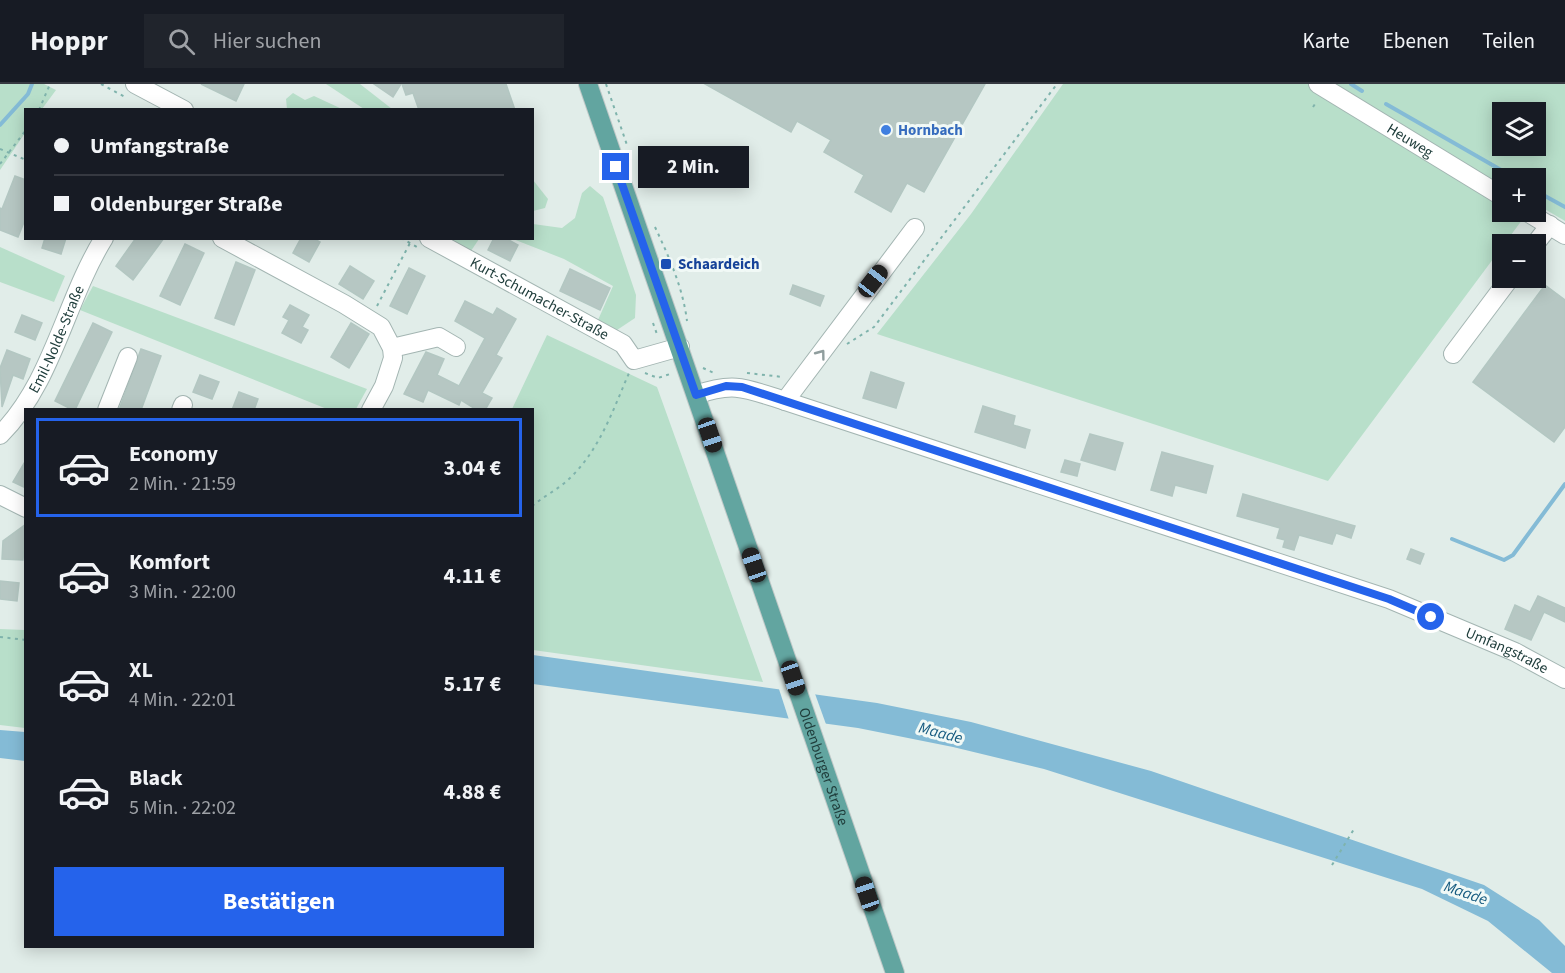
<!DOCTYPE html>
<html lang="de">
<meta charset="utf-8">
<style>
:root{--surface:#171b24;--page:#20242c;--text:#f1f3f6;--muted:#9ea1a6;--line:#363941;--accent:#2563eb}
body{margin:0;font-family:"Source Sans 3",sans-serif;background:var(--page);color:var(--text);height:100vh;display:flex;flex-direction:column;font-size:22px;white-space:nowrap}
*{box-sizing:border-box;margin:0}
p{font-size:20px;color:var(--muted)}
.icon{flex:none;width:33px;height:33px;fill:none;stroke:currentColor;stroke-width:2;stroke-linecap:round;stroke-linejoin:round}
.map{position:relative;flex:1;overflow:hidden}
.side{position:absolute;left:24px;top:324px;width:510px;height:540px;display:flex;flex-direction:column;background:var(--surface);border-radius:0px;box-shadow:0 3px 15px #0003}
.side>*{flex:none}
.top-card{position:absolute;left:24px;top:24px;width:510px;height:132px;border-radius:0px;box-shadow:0 3px 15px #0003;display:grid;align-content:center;height:132px;padding:0 30px;background:var(--surface)}
.tools{position:absolute;left:1492px;top:18px;display:grid;gap:12px}
.tools a{display:grid;place-items:center;width:54px;height:54px;border-radius:0px;background:var(--surface);box-shadow:0 3px 15px #0003;font-size:30px}
.end{position:absolute;width:27px;height:27px;margin:-14px;border:8px solid #2563eb;background:#fff;box-shadow:0 0 0 3px #fff}
.from{border-radius:50%}
.bubble{position:absolute;height:42px;border-radius:0px;background:var(--surface);box-shadow:0 3px 15px #0003;font-size:20px;font-weight:700;line-height:42px;text-align:center}
.car{position:absolute;width:18px;height:36px;margin:-18px -9px;border-radius:8px;box-shadow:0 0 4px 2px #0007;background:linear-gradient(#222 24%,#8ab4d8 0 40%,#222 0 76%,#8ab4d8 0 86%,#222 0)}
.top-card b{display:flex;align-items:center;gap:21px;height:57px;font-size:22px}
.top-card b+b{border-top:2px solid var(--line)}
.top-card i{width:15px;height:15px;background:var(--text)}
ul{padding:10px 0 0;list-style:none}
li{display:flex;align-items:center;gap:18px;height:99px;margin:0 12px 9px;padding:0 18px;border:3px solid transparent;border-radius:0px}
li div{flex:1}
li b{display:block;font-size:22px}
li em{font-style:normal;font-weight:700}
li.selected{border-color:var(--accent)}
li>.icon{width:54px;height:54px;stroke-width:1.5}
.primary-button{display:flex;gap:12px;margin-top:auto;padding:12px 30px}
.primary-button a{flex:1;height:69px;border-radius:0px;background:var(--accent);color:#fff;font-size:24px;font-weight:700;line-height:69px;text-align:center}
header{display:flex;align-items:center;gap:36px;box-sizing:border-box;height:84px;padding:0 30px;background:var(--surface);border-bottom:2px solid var(--line)}
header strong{font-size:28px}
nav{display:flex;gap:33px;margin-inline-start:auto;font-size:21px}
.search{width:420px;height:54px;background:var(--page);display:flex;align-items:center;gap:15px;box-sizing:border-box;padding:0 21px;border-radius:0px;color:var(--muted);font-size:22px}
.map>svg:first-child{display:block}
</style>
<header>
<strong>Hoppr</strong>
<div class="search"><svg class="icon" aria-label="search" viewBox="0 0 24 24"><circle cx="10" cy="10" r="6"/><path d="M15 15l6 6"/></svg>Hier suchen</div>
<nav><a>Karte</a><a>Ebenen</a><a>Teilen</a></nav>
</header>
<div class="map">
<svg width="1565" height="889" viewBox="0 0 1565 889">
<rect width="100%" height="100%" fill="#e1ede9"/>
<g fill="#b8dfca" fill-rule="evenodd">
<polygon points="0,0 44,0 56,6 42,25 26,26 25,49 0,86"/>
<polygon points="326,0 360,0 392,25 364,25"/>
<path d="M 1063,0 L 1565,0 L 1565,137 L 1536,120 L 1536,94 L 1503,94 L 1503,128 L 1528,128 L 1328,397 L 877,250 L 971,130 ZM 1503,28 L 1536,28 L 1536,62 L 1503,62 Z"/>
<polygon points="293,9 305,16 314,12 342,25 287,25 286,15"/>
<polygon points="533,96 548,115 545,124 533,127"/>
<polygon points="590,102 603,113 636,211 635,234 617,246 598,236 613,202 564,175 513,155 532,154 533,140 562,144 575,134 582,109"/>
<polygon points="445,155 479,155 471,167"/>
<polygon points="0,163 65,192 54,218 0,198"/>
<polygon points="93,202 367,305 356,325 327,325 80,226"/>
<polygon points="547,251 657,303 763,598 533,566 532,326 512,325"/>
<polygon points="0,545 25,546 25,644 0,641"/>
</g>
<g fill="#84bbd6">
<polygon points="533,571 877,619 971,638 1151,687 1484,801 1539,836 1565,862 1565,889 1552,889 1488,837 1422,805 1044,685 953,663 858,644 533,600"/>
<polygon points="0,646 25,648 25,677 0,674"/>
</g>
<polygon fill="#e1ede9" points="778,602 814,607 827,643 790,639"/>
<g fill="none" stroke-linecap="round" stroke-linejoin="round">
<g stroke="#84bbd6" stroke-width="4">
<polyline points="1351,0 1362,7"/>
<polyline points="1386,20 1515,94"/>
<polyline points="0,41 28,10 32,0"/>
<polyline points="1536,107 1565,123"/>
<polyline points="1452,455 1504,476 1513,471 1565,400"/>
</g>
</g>
<g fill="#b6c7c3" stroke="#b3c7c2" stroke-width="1.5">
<polygon points="201,0 244,0 236,17"/>
<polygon points="374,0 401,0 393,13"/>
<polygon points="402,0 506,0 515,26 419,26 413,9 406,11"/>
<polygon points="705,0 985,0 924,108 907,99 891,128 855,108 864,91 824,68 831,56 797,37 791,48"/>
<polygon points="15,92 26,96 26,133 18,153 0,146 0,124 2,125"/>
<polygon points="45,154 66,154 61,170 42,164"/>
<polygon points="136,154 164,154 133,196 116,182"/>
<polygon points="301,154 313,154 320,158 309,178 293,169"/>
<polygon points="494,154 505,154 518,161 510,177 488,166"/>
<polygon points="185,160 204,169 180,221 160,212"/>
<polygon points="236,178 255,186 234,241 215,234"/>
<polygon points="350,182 374,197 363,215 339,200"/>
<polygon points="409,184 425,192 407,230 390,222"/>
<polygon points="570,185 610,204 600,226 560,207"/>
<polygon points="793,201 824,212 820,222 790,210"/>
<polygon points="1545,201 1565,216 1565,343 1554,358 1473,298"/>
<polygon points="465,217 493,231 497,224 516,235 496,271 502,274 482,309 492,314 485,326 477,326 461,316 459,321 428,306 423,318 404,310 426,268 444,275 437,291 459,302 485,254 455,237"/>
<polygon points="290,221 309,231 302,243 308,246 301,259 282,249 289,236 283,233"/>
<polygon points="22,231 42,239 35,256 15,248"/>
<polygon points="93,239 112,248 75,326 73,326 55,317"/>
<polygon points="351,239 369,250 349,284 331,273"/>
<polygon points="141,265 161,272 141,326 119,326"/>
<polygon points="7,266 30,275 23,295 13,291 2,323 0,284"/>
<polygon points="871,288 904,299 896,324 863,314"/>
<polygon points="200,291 219,298 212,315 193,308"/>
<polygon points="239,308 258,315 254,326 232,326"/>
<polygon points="983,322 1015,332 1013,341 1030,346 1025,364 975,348"/>
<polygon points="1090,350 1123,359 1115,386 1081,376"/>
<polygon points="1162,368 1213,382 1206,409 1175,401 1172,412 1151,406"/>
<polygon points="26,376 26,404 13,398"/>
<polygon points="1065,376 1080,380 1077,392 1061,388"/>
<polygon points="1243,410 1355,442 1351,454 1336,449 1332,460 1299,451 1294,466 1283,463 1285,456 1277,454 1280,444 1237,432"/>
<polygon points="26,440 23,476 2,475 3,457"/>
<polygon points="1411,465 1424,470 1420,480 1407,475"/>
<polygon points="0,497 19,499 17,517 0,515"/>
<polygon points="1538,512 1565,524 1565,538 1544,528 1531,556 1505,545 1515,521 1530,528"/>
</g>
<g fill="none" stroke-linecap="round" stroke-linejoin="round">
<g stroke="#a3b5b2" stroke-width="20">
<g id="minor">
<polyline points="135,0 184,26"/>
<path id="s1" d="M 1318,0 L 1503,113"/>
<polyline points="1527,128 1565,151"/>
<polyline points="222,154 344,220 381,243 392,264 393,274 384,302 371,326"/>
<path id="s2" d="M 429,154 L 623,260 L 634,276 L 680,263"/>
<polyline points="1535,160 1550,141"/>
<polyline points="392,264 439,253 456,263"/>
<polyline points="1453,270 1510,194"/>
<path id="s3" d="M 696,311 C 735,297 747,305 785,317 L 1389,515 L 1515,568 L 1565,595"/>
<polyline points="785,317 915,144"/>
<polyline points="107,326 128,273"/>
<polyline points="181,326 183,321"/>
<path id="s4" d="M 0,351 C 53,298 65,217 104,154"/>
<polyline points="0,411 26,424"/>
</g>
</g>
<g stroke="#c1c9c8" stroke-width="20">
<g id="major">
<path id="s5" d="M 588,0 L 895,889"/>
</g>
</g>
<g stroke="#7fb3ac" stroke-width="2" stroke-dasharray="3 4.5" stroke-linecap="butt">
<polyline points="101,0 125,13"/>
<polyline points="606,0 627,61"/>
<polyline points="1313,23 1317,17"/>
<polyline points="39,26 50,0"/>
<polyline points="0,65 26,76"/>
<polyline points="0,80 26,46"/>
<path d="M 655,143 C 669,173 683,204 687,237"/>
<polyline points="401,154 417,163"/>
<polyline points="377,222 410,159"/>
<polyline points="653,239 658,253"/>
<polyline points="847,260 874,243 1057,0"/>
<polyline points="703,284 714,289"/>
<polyline points="645,289 658,294 673,289"/>
<polyline points="747,289 783,293"/>
<path d="M 532,422 C 544,412 559,405 570,394 C 600,365 613,326 629,289"/>
<polyline points="0,553 26,556"/>
<polyline points="1332,781 1354,745"/>
</g>
<use href="#minor" stroke="#fff" stroke-width="18"/>
<use href="#major" stroke="#62a5a0" stroke-width="18"/>
</g>
<defs><path id="oneway-chevron" d="M-2-3.5L2.5 0L-2 3.5" fill="none" stroke-width="1.6" stroke-linecap="round" stroke-linejoin="round" transform="scale(1.5)"/></defs>
<use stroke="#909e9e" href="#oneway-chevron" transform="translate(821 270) rotate(-53)"/>
<g fill="none" stroke-linecap="round" stroke-linejoin="round">
<polyline stroke="#2563eb" stroke-width="8" points="616,83 696,311 726,302 742,303 1389,515 1431,533"/>
</g>
<circle fill="#3f7fe0" stroke="#f1f9f6" stroke-width="2" cx="886" cy="46" r="6"/>
<rect fill="#1a4fb4" stroke="#f1f9f6" stroke-width="2" x="660" y="174" width="12" height="12" rx="3"/>
<g text-anchor="middle" stroke-width="6" stroke-linejoin="round" paint-order="stroke">
<g font-size="15" font-weight="bold" fill="#366cbe" stroke="#f1f9f6" text-anchor="start">
<text x="898" y="51">Hornbach</text>
</g>
<g font-size="15" fill="#203e3c" stroke="#f1f9f6">
<text dy="5" stroke="none"><textPath href="#s1" startOffset="108">Heuweg</textPath></text>
<text dy="5" stroke="none"><textPath href="#s2" startOffset="126">Kurt-Schumacher-Straße</textPath></text>
<text dy="5" stroke="none"><textPath href="#s4" startOffset="112">Emil-Nolde-Straße</textPath></text>
<text dy="5" stroke="none"><textPath href="#s3" startOffset="856">Umfangstraße</textPath></text>
<text dy="5" stroke="none"><textPath href="#s5" startOffset="722">Oldenburger Straße</textPath></text>
</g>
<g font-size="15" font-weight="bold" fill="#164399" stroke="#f1f9f6" text-anchor="start">
<text x="678" y="185">Schaardeich</text>
</g>
<g font-size="16" font-style="italic" fill="#155a7f" stroke="#f1f9f6">
<text transform="translate(941 648) rotate(15)" y="6">Maade</text>
<text transform="translate(1466 808) rotate(19)" y="6">Maade</text>
</g>
</g>
</svg>
<div class="tools">
<a><svg class="icon" aria-label="layers" viewBox="0 0 24 24"><path d="M12 4l9 5-9 5-9-5zM3 14l9 5 9-5"/></svg></a>
<a>+</a>
<a>−</a>
</div>
<i class="end from" style="left:1431px;top:533px"></i>
<i class="end" style="left:616px;top:83px"></i>
<div class="bubble" style="left:638px;top:62px;width:111px">2 Min.</div>
<i class="car" style="left:873px;top:197px;rotate:38deg"></i>
<i class="car" style="left:710px;top:351px;rotate:161deg"></i>
<i class="car" style="left:754px;top:481px;rotate:341deg"></i>
<i class="car" style="left:793px;top:594px;rotate:161deg"></i>
<i class="car" style="left:867px;top:810px;rotate:341deg"></i>
<div class="top-card">
<b><i class="from"></i>Umfangstraße</b>
<b><i></i>Oldenburger Straße</b>
</div>
<section class="side">
<ul>
<li class="selected"><svg class="icon" aria-label="car" viewBox="0 0 24 24"><path d="M5 17H2v-5l4-1 3-4h7l3 4 3 1v5h-3M9 17h6M6 11h13"/><circle cx="7" cy="17" r="2"/><circle cx="17" cy="17" r="2"/></svg><div><b>Economy</b><p>2 Min. · 21:59</p></div><em>3.04 €</em></li>
<li><svg class="icon" aria-label="car" viewBox="0 0 24 24"><path d="M5 17H2v-5l4-1 3-4h7l3 4 3 1v5h-3M9 17h6M6 11h13"/><circle cx="7" cy="17" r="2"/><circle cx="17" cy="17" r="2"/></svg><div><b>Komfort</b><p>3 Min. · 22:00</p></div><em>4.11 €</em></li>
<li><svg class="icon" aria-label="car" viewBox="0 0 24 24"><path d="M5 17H2v-5l4-1 3-4h7l3 4 3 1v5h-3M9 17h6M6 11h13"/><circle cx="7" cy="17" r="2"/><circle cx="17" cy="17" r="2"/></svg><div><b>XL</b><p>4 Min. · 22:01</p></div><em>5.17 €</em></li>
<li><svg class="icon" aria-label="car" viewBox="0 0 24 24"><path d="M5 17H2v-5l4-1 3-4h7l3 4 3 1v5h-3M9 17h6M6 11h13"/><circle cx="7" cy="17" r="2"/><circle cx="17" cy="17" r="2"/></svg><div><b>Black</b><p>5 Min. · 22:02</p></div><em>4.88 €</em></li>
</ul>
<div class="primary-button"><a>Bestätigen</a></div>
</section>
</div>
